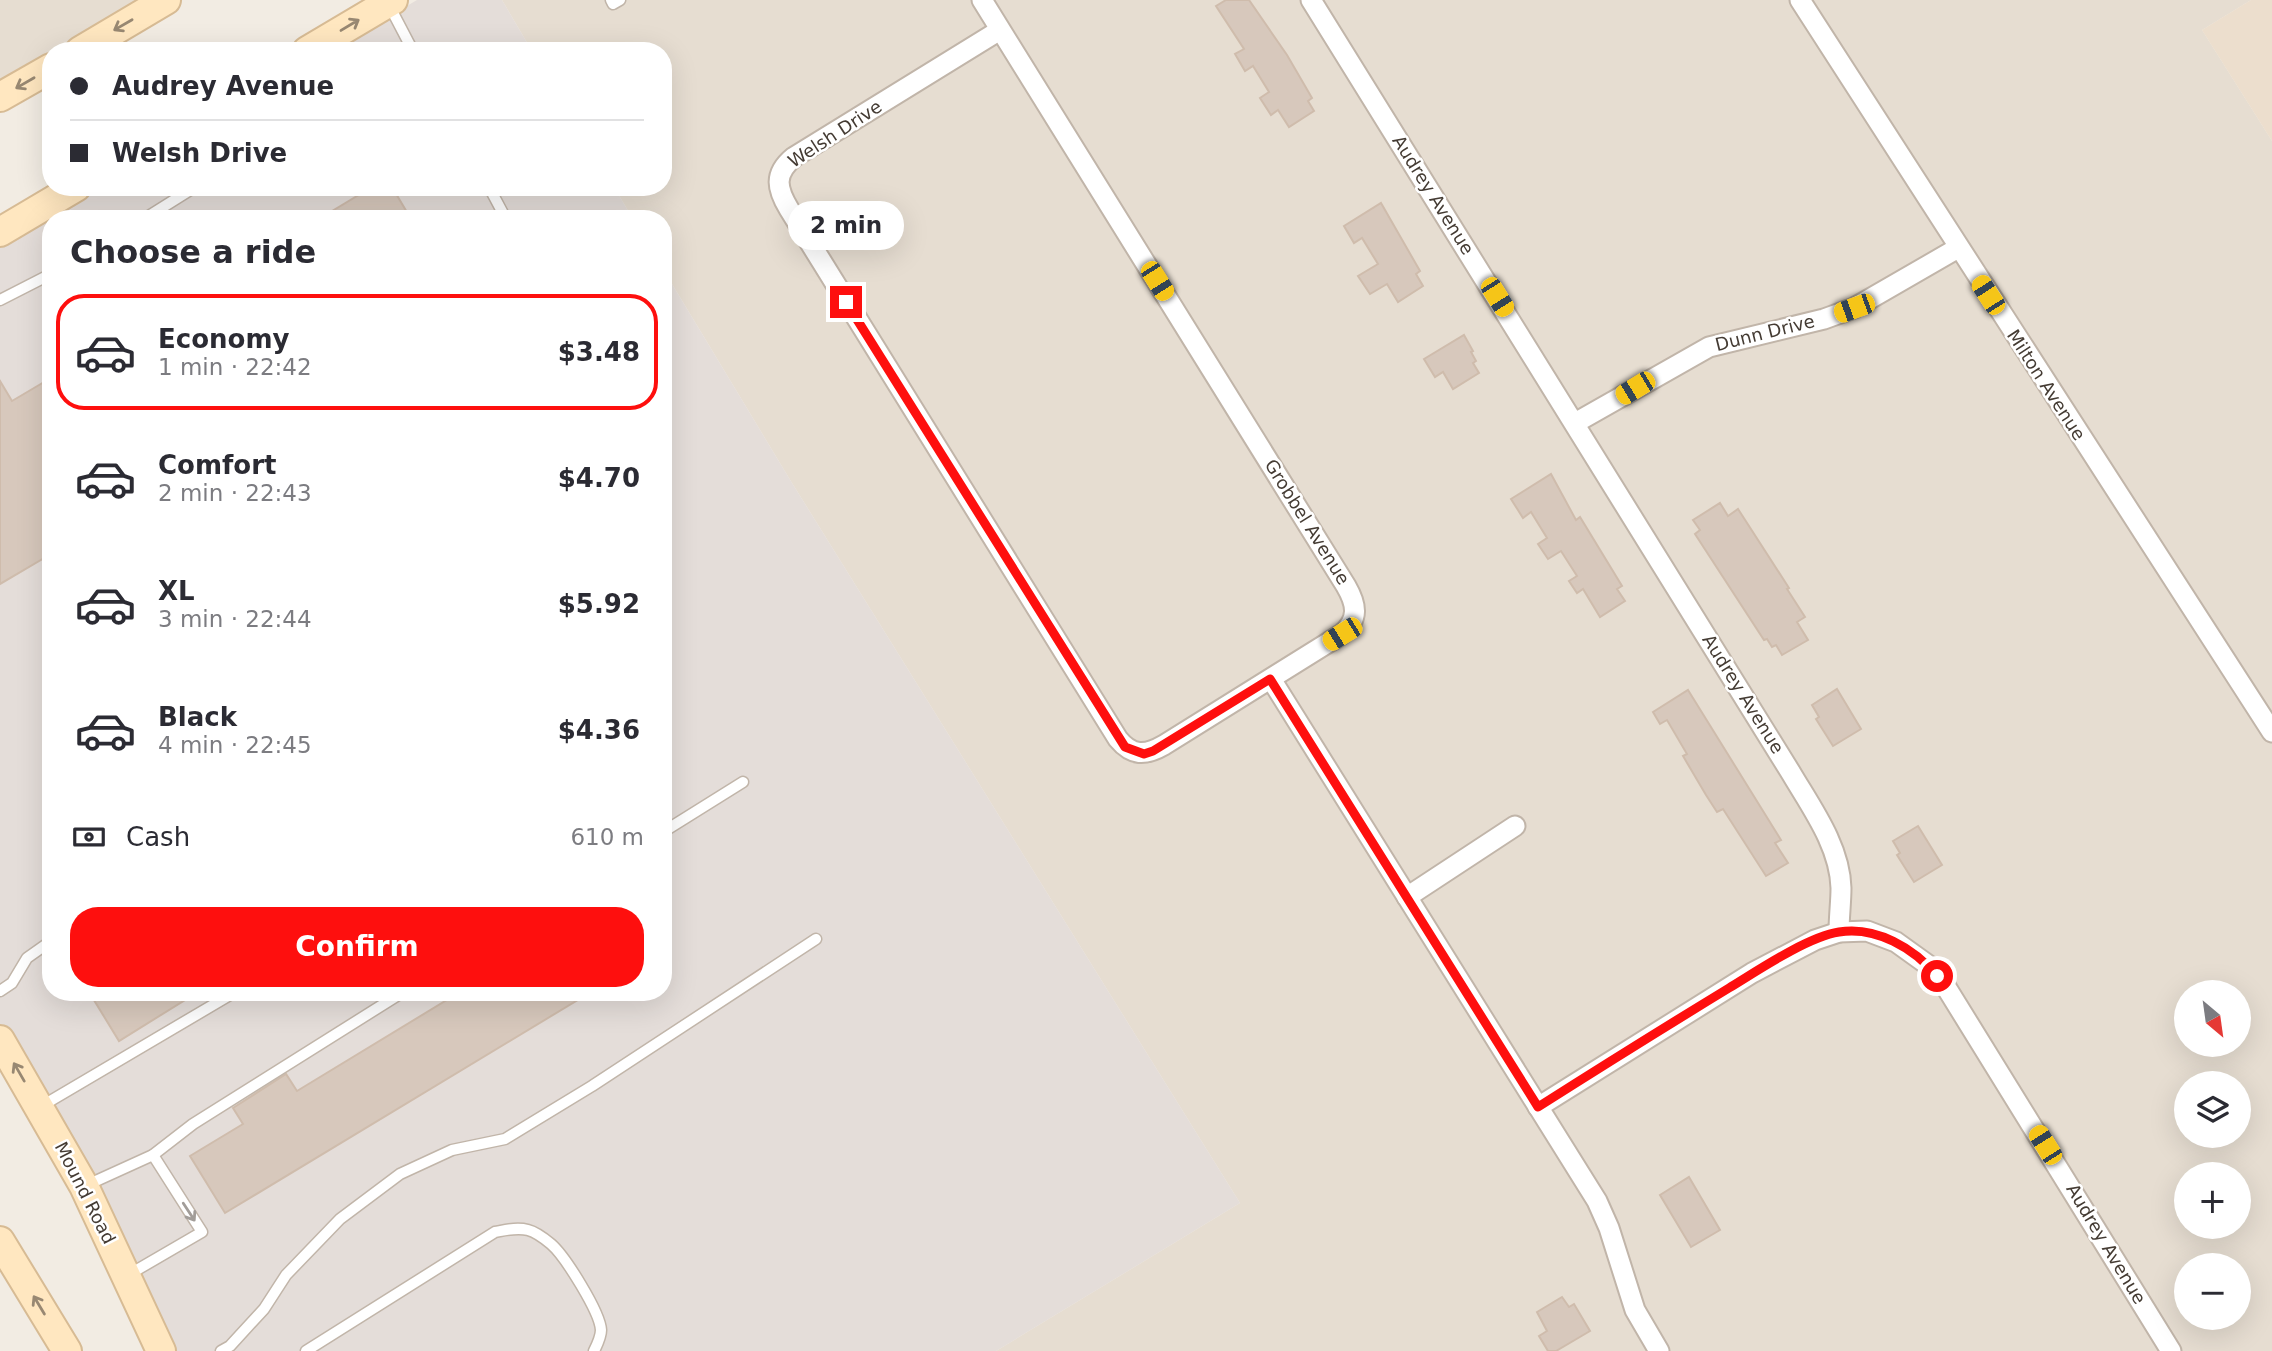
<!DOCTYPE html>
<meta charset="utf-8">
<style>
:root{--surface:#fff;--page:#f7f7f7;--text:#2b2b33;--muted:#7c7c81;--line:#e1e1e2;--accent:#fe0f0e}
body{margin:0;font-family:"DejaVu Sans",sans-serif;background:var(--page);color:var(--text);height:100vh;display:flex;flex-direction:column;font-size:26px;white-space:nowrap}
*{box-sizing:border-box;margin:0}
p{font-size:23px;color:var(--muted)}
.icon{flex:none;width:38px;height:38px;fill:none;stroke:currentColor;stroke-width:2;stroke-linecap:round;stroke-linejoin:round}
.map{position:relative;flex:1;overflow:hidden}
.panel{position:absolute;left:42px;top:210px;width:630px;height:791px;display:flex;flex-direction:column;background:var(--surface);border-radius:28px;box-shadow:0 7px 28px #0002}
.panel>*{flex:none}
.guide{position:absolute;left:42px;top:42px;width:630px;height:154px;border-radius:28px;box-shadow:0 7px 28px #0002;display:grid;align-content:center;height:154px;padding:0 28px;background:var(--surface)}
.needle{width:46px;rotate:151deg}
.buttons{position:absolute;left:2174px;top:980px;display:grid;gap:14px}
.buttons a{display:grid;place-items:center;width:77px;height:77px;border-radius:50%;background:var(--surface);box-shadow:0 7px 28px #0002;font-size:35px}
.end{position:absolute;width:32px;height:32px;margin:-16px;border:9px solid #fe0f0e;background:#fff;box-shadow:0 0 0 4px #fff}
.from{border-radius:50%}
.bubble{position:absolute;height:49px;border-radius:24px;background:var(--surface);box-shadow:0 7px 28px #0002;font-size:23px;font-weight:600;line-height:49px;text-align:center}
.car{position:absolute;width:21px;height:42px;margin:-21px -10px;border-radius:9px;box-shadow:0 0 5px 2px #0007;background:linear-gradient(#f5c518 24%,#345 0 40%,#f5c518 0 76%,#345 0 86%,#f5c518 0)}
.guide b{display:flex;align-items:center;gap:24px;height:66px;font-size:26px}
.guide b+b{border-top:2px solid var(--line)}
.guide i{width:18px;height:18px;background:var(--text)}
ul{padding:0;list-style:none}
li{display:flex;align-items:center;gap:21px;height:116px;margin:0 14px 10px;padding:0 14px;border:4px solid transparent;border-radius:28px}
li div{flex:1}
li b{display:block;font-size:26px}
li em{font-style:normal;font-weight:600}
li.active{border-color:var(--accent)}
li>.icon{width:63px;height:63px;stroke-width:1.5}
h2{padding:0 28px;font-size:32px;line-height:84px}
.pay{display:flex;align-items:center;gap:18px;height:77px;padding:0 28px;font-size:26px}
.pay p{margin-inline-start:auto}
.primary-button{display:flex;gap:14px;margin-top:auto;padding:14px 28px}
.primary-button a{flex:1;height:80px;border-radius:28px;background:var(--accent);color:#fff;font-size:28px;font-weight:600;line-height:80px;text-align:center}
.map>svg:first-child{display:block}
</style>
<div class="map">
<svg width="2272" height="1351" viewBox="0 0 2272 1351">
<rect width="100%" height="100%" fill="#f2ece3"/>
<g fill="#e6ddd1" fill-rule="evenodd">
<polygon points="0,0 151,0 65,51 51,51 51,59 0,89"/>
<path d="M 502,0 L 2251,0 L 2202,30 L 2272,141 L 2272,1351 L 996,1351 L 1240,1203 L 792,483 L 663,269 L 663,219 L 633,219 L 614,187 L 663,187 L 663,51 L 532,51 ZM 2186,992 L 2238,992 L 2238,1045 L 2186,1045 ZM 2186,1083 L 2238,1083 L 2238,1136 L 2186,1136 ZM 2186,1174 L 2238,1174 L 2238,1227 L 2186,1227 ZM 2186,1265 L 2238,1265 L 2238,1318 L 2186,1318 Z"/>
</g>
<g fill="#e4ddd9">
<polygon points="417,0 502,0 532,51 331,51"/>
<polygon points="102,187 614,187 633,219 51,219 51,992 663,992 663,269 792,483 1240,1203 996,1351 167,1351 34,1082 0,1024 0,247"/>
</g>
<polygon fill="#ecdecd" points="2251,0 2272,0 2272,141 2202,30"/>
<g fill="#d7c8bc" stroke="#cfbcac" stroke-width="2">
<polygon points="1226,0 1249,0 1287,55 1312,98 1308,101 1314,111 1289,127 1278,110 1271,115 1260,98 1269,92 1253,66 1245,71 1235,54 1244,49 1216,6"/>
<polygon points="372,187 392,187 411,219 319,219"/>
<polygon points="1381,203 1420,271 1416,274 1423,286 1398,302 1387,284 1370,294 1358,276 1378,264 1362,238 1354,243 1344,226"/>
<polygon points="1464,335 1473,351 1471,352 1476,361 1473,363 1479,373 1453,389 1443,372 1435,377 1424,359"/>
<polygon points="51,378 51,554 0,584 0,381 12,401"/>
<polygon points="1551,474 1576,520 1580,517 1622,586 1617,589 1625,601 1600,617 1583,589 1577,593 1569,581 1577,576 1561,551 1548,559 1538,544 1547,538 1531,512 1523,518 1511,499"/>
<polygon points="1720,503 1728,516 1738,509 1789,588 1787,589 1805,617 1797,622 1808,640 1782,655 1776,645 1772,647 1767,639 1764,640 1695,534 1700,530 1693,520"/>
<polygon points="1837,689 1861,729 1833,746 1816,719 1819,717 1812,705"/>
<polygon points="1688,690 1781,840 1775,843 1788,863 1766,876 1723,809 1717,812 1706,795 1683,756 1687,754 1667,720 1660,724 1653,712"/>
<polygon points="1918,826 1942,865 1914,882 1897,855 1900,853 1893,841"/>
<polygon points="89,992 198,992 119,1041"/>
<polygon points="460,992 591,992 225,1213 190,1156 243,1124 233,1108 286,1074 297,1091"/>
<polygon points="1689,1177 1720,1230 1691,1247 1660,1195"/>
<polygon points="1562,1297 1569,1307 1574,1304 1590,1331 1556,1351 1548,1351 1539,1336 1547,1331 1537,1312"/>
</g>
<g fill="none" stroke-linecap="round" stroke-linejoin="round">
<g stroke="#c1b5a9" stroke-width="13">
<g id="lane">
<polyline points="611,0 613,4 620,0"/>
<polyline points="390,7 413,51"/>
<polyline points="489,187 506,219"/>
<polyline points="144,219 195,187"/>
<polyline points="0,300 51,274"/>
<polyline points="663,832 743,782"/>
<polyline points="0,991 12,983 27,958 51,941"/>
<polyline points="40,1107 235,992"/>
<polyline points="87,1185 153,1155 193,1124 403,992"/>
<polyline points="128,1275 202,1232 153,1155"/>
<polyline points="221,1351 230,1346 264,1309 286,1275 340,1219 400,1174 452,1150 505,1139 592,1086 816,939"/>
<path d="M 306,1351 L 495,1232 C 506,1230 517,1227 528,1230 C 536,1232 545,1239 551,1244 C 565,1256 600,1312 601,1330 C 601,1336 597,1345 594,1351"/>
</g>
</g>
<g stroke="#c1b5a9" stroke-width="23">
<g id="street">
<path d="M 982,0 L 1346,586 C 1357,605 1359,619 1342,634 L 1164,745 C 1145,756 1132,756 1118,739 L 789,209 C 777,189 773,174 794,157 L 1000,30"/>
<path d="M 1311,0 L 1791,773 C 1811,807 1840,846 1841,888 C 1841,902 1839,917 1839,932"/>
<polyline points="1800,0 2272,732"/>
<polyline points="1575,423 1709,347 1824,319 1854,308 1958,248"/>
<polyline points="1271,679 1597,1201 1609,1228 1635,1310 1659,1351"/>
<polyline points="1407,897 1515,826"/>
<polyline points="1538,1107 1752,973 1815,940 1839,932 1867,931 1896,942 1928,965 1946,987 2171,1351"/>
</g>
</g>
<g stroke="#d7bb94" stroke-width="32">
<g id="secondary">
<polyline points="80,51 166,0"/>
<polyline points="307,51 393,0"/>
<polyline points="0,97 51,68"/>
<polyline points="0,232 76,187"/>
<polyline points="0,1040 84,1186 161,1351"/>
<polyline points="0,1241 67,1351"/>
</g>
</g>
<use href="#lane" stroke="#fff" stroke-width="10"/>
<use href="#street" stroke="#fff" stroke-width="19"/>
<use href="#secondary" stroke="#ffe7c0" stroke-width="28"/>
</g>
<defs><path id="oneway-shaft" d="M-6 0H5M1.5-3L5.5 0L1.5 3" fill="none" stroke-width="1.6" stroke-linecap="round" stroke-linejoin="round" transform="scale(1.75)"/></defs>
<g stroke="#988872">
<use href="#oneway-shaft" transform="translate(123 25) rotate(150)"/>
<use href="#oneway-shaft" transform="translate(350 25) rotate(-31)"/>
<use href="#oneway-shaft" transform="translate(25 83) rotate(150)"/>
<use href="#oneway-shaft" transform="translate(19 1072) rotate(-120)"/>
<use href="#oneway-shaft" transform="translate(39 1305) rotate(-121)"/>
</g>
<use stroke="#a29d99" href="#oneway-shaft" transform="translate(189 1212) rotate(57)"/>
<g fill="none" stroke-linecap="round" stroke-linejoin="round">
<path stroke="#fe0f0e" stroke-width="9" d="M 846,302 L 1125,747 L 1144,754 L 1153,751 L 1270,679 L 1538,1107 C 1601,1067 1665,1027 1729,988 C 1757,971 1807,937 1839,932 C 1876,926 1914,948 1937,976"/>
</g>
<g text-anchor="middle" stroke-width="5" stroke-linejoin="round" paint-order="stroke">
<g font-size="18" fill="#443b33" stroke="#fff">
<text transform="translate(835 134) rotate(-33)" y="6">Welsh Drive</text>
<text transform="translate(1433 195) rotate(58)" y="6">Audrey Avenue</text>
<text transform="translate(1765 333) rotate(-14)" y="6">Dunn Drive</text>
<text transform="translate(2046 385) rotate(57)" y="6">Milton Avenue</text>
<text transform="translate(1307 522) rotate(58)" y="6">Grobbel Avenue</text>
<text transform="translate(1743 694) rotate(58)" y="6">Audrey Avenue</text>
<text transform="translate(85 1193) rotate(63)" y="6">Mound Road</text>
<text transform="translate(2106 1244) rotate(59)" y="6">Audrey Avenue</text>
</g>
</g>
</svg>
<div class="buttons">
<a><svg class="needle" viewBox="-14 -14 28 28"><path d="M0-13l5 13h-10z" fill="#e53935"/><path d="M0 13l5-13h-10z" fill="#7c7c81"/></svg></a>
<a><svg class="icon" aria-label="layers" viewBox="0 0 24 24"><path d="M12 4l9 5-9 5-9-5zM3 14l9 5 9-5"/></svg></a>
<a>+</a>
<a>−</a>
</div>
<i class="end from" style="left:1937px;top:976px"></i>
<i class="end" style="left:846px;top:302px"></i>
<div class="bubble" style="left:788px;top:201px;width:116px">2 min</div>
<i class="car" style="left:1157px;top:281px;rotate:148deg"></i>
<i class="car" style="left:1988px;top:295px;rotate:327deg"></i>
<i class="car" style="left:1497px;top:297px;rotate:148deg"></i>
<i class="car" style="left:1854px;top:308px;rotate:250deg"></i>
<i class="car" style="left:1635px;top:388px;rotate:239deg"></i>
<i class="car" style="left:1342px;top:634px;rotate:238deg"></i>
<i class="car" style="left:2045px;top:1145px;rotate:328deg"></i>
<div class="guide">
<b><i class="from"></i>Audrey Avenue</b>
<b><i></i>Welsh Drive</b>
</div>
<section class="panel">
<h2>Choose a ride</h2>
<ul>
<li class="active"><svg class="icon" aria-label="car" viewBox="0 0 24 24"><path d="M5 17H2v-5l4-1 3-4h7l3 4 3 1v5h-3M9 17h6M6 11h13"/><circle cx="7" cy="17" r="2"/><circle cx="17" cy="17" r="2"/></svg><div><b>Economy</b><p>1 min · 22:42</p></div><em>$3.48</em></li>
<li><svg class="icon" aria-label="car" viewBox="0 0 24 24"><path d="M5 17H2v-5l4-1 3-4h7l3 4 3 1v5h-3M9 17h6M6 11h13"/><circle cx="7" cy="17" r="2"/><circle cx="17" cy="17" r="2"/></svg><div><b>Comfort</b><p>2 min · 22:43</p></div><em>$4.70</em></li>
<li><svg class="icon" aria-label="car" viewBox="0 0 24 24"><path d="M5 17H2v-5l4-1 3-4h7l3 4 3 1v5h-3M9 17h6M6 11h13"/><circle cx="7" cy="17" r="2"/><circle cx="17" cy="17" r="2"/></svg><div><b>XL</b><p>3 min · 22:44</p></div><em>$5.92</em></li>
<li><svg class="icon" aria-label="car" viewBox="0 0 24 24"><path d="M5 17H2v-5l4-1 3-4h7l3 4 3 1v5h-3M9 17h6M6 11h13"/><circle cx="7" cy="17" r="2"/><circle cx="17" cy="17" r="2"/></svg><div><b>Black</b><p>4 min · 22:45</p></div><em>$4.36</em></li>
</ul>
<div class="pay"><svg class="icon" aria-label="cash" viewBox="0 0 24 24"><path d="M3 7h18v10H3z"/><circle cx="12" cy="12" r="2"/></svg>Cash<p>610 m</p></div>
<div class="primary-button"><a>Confirm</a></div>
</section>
</div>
